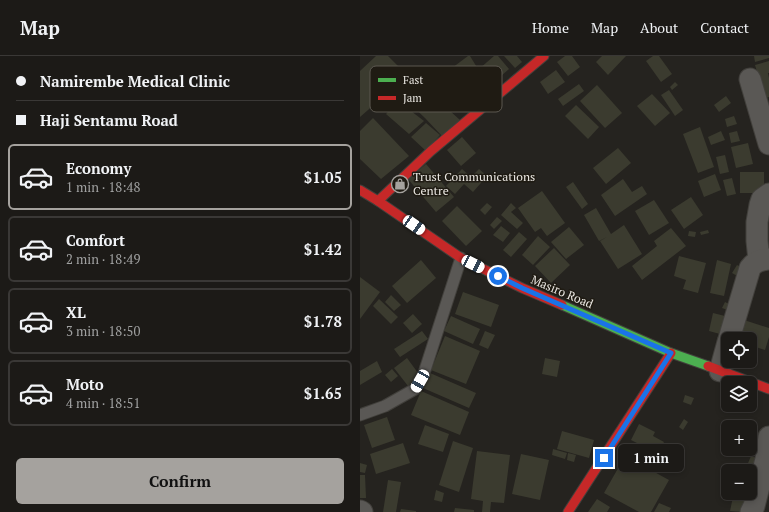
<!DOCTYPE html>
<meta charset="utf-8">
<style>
:root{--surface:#1c1a17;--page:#252320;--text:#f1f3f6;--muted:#a0a1a1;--line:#3a3836;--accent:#a5a29e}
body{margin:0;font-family:"PT Serif",serif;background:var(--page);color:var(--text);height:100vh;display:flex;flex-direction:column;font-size:15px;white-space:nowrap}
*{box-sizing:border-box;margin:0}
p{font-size:13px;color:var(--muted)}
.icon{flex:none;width:22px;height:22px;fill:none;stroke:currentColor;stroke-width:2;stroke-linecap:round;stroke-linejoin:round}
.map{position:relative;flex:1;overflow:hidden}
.side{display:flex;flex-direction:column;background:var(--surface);width:360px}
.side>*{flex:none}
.guide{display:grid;align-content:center;height:88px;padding:0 16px;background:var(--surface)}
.fabs{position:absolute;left:361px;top:276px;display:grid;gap:8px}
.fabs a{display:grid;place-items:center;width:36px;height:36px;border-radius:6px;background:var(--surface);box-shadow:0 2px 6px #0003,0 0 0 1px var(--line);font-size:20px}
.end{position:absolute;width:18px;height:18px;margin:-9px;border:5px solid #1a73e8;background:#fff;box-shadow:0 0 0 2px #fff}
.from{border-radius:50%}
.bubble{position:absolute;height:28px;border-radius:6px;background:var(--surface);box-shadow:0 2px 6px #0003,0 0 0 1px var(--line);font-size:13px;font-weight:800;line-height:28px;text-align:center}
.car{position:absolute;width:12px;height:24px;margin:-12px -6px;border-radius:5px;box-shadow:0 0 3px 1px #0007;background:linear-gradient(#fff 24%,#345 0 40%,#fff 0 76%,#345 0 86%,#fff 0)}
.guide b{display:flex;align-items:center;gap:14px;height:38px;font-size:15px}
.guide b+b{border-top:1px solid var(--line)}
.guide i{width:10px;height:10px;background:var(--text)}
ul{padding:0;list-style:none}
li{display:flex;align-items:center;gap:12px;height:66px;margin:0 8px 6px;padding:0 8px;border:2px solid var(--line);border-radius:6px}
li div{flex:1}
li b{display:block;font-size:15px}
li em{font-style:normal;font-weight:800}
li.active{border-color:var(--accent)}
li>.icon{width:36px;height:36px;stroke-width:1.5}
.primary-button{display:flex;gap:8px;margin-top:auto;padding:8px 16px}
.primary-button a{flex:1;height:46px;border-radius:6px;background:var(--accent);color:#111;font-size:16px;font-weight:800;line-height:46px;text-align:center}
header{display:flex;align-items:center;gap:24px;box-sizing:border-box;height:56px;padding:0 20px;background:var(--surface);border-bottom:1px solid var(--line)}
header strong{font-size:19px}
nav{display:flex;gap:22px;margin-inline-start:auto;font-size:14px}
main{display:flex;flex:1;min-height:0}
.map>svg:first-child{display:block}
</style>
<header>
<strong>Map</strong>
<nav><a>Home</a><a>Map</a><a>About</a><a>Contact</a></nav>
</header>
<main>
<section class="side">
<div class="guide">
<b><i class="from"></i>Namirembe Medical Clinic</b>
<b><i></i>Haji Sentamu Road</b>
</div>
<ul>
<li class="active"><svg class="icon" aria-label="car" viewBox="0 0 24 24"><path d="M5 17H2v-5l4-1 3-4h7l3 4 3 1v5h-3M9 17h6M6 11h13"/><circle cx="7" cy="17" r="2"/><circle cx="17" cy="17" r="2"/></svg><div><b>Economy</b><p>1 min · 18:48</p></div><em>$1.05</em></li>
<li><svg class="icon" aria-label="car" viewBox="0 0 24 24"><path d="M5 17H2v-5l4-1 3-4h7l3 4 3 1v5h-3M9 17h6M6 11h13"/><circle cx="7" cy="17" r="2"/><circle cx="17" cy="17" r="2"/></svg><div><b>Comfort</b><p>2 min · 18:49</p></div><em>$1.42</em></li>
<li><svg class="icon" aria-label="car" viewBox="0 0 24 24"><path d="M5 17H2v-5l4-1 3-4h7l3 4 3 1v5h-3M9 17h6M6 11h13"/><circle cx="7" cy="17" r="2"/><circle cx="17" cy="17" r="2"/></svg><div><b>XL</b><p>3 min · 18:50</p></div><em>$1.78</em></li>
<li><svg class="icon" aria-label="car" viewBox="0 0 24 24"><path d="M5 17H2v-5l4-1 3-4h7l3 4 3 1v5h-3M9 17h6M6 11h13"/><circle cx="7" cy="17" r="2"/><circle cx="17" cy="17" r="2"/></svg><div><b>Moto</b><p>4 min · 18:51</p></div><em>$1.65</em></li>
</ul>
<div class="primary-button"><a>Confirm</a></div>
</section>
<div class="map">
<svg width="409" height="456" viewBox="0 0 409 456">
<rect width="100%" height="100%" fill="#25231f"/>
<g fill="#3b3b2f">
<polygon points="16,0 28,0 46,18 24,40 0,61 0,15"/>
<polygon points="108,0 110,0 132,36 119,49 92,12"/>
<polygon points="134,0 138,0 149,13 132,28 119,13"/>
<polygon points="144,0 157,0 162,6 155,12"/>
<polygon points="205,0 212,0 220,11 208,20 197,6"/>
<polygon points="242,0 266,0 248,19 236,6"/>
<polygon points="293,0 299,0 312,18 301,26 286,5"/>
<polygon points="394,0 409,0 409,2 395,6"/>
<polygon points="409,5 409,17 408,17 409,22 409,41 405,42 395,9"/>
<polygon points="196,14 205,26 188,38 180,26"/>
<polygon points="315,26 318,29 312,34 310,31"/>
<polygon points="60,28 100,64 82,80 65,62 43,41"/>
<polygon points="219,28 224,35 203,50 198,43"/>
<polygon points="237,29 262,57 245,72 220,45"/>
<polygon points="309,34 323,54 315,60 301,39"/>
<polygon points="292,38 310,57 295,70 277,50"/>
<polygon points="366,40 371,47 359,56 354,49"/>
<polygon points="38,45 64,65 49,78 26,58"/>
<polygon points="216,49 239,71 228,83 205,60"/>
<polygon points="374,60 377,68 367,71 365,63"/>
<polygon points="13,62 49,100 21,123 0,103 0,75"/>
<polygon points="66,67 80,79 66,95 51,81"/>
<polygon points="340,71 354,111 338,117 323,78"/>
<polygon points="361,75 365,84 351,89 348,81"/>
<polygon points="377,75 380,85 371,87 369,77"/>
<polygon points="102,81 116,97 101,110 87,94"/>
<polygon points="388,87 393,108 376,112 371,91"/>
<polygon points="258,92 271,107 246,128 233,112"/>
<polygon points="365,99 369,116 360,118 356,101"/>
<polygon points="66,108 94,141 76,156 48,123"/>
<polygon points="102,113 111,121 119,113 127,120 113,136 104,128 95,138 86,130"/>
<rect x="380" y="116" width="24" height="21"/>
<polygon points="355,118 361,134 344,141 338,125"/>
<polygon points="372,122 376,138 367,140 363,124"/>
<polygon points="263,123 272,136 282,130 287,138 255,160 241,139"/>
<polygon points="213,126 228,148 222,153 206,131"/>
<polygon points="182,135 205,167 187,180 181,172 175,176 158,152"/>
<polygon points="331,141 343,159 324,173 311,154"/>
<polygon points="294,144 309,167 289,179 275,155"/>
<polygon points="127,147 132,151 125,159 120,154"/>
<polygon points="151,147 156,152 151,156 163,167 157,173 141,159"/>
<polygon points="97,150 122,175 106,190 82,165"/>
<polygon points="236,152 251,178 264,169 282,198 258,213 240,185 247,181 239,185 224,159"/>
<polygon points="137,161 142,165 134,173 130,169"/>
<polygon points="141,170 150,177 143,186 133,179"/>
<polygon points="209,171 224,189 206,203 191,186"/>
<polygon points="311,172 326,190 282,224 272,210 297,190 294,185"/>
<polygon points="348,174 349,177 341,179 340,176"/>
<polygon points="329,175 336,176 335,181 328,180"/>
<polygon points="159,176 167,183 151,201 143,194"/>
<polygon points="178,180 190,191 173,209 162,199"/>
<polygon points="194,192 210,209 191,227 175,210"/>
<polygon points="319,200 346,207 338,237 323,233 326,224 314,220"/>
<polygon points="61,204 76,222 47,247 32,230"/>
<polygon points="357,204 371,208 364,240 350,237"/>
<polygon points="377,209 384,213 379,221 372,217"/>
<polygon points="0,221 20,236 0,263"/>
<polygon points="103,236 139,249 131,271 95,258"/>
<polygon points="31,239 41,249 34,255 25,246"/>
<polygon points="19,243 38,261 31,268 13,250"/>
<polygon points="365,246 373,250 370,255 362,252"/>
<polygon points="353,257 365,260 360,278 349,275"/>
<polygon points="53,258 62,268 52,277 43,267"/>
<polygon points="91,260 120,273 113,288 84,275"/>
<polygon points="384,264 409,272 409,281 405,294 390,289 390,283 378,283"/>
<polygon points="62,275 68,283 40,301 34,293"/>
<polygon points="125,275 135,279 128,293 119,289"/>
<polygon points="85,280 120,295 106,328 71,314"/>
<polygon points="47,302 61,321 48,330 34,312"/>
<polygon points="185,302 200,305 197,321 182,318"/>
<polygon points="17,305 22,316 0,329 0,315"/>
<polygon points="32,313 38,320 31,326 25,319"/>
<polygon points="70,317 116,337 109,352 63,332"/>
<polygon points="61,335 109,356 100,379 51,359"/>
<polygon points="325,339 334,342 331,349 323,346"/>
<polygon points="27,361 35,384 12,392 4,369"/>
<polygon points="324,363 328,366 323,374 319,371"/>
<polygon points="279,368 295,376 293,380 304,386 299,396 288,390 287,392 271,384"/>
<polygon points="65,369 89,378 83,396 58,388"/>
<polygon points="202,375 234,384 229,402 197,393"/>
<polygon points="93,385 113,392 99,436 79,429"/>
<polygon points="43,387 50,407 16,418 10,398"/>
<polygon points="264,389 273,391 270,399 262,396"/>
<polygon points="193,393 207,397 205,403 192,399"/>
<polygon points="117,395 150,399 144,447 131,446 130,456 122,456 123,445 111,443"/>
<polygon points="282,395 290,399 285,408 277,404"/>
<polygon points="208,397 216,399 214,406 207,404"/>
<polygon points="161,398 189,404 180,444 152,438"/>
<polygon points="265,400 309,424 291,456 279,456 244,437"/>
<polygon points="391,400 399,403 393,415 386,412"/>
<polygon points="0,407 7,409 5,417 0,416"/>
<polygon points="0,419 5,419 6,442 0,442"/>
<polygon points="28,424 41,426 36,456 23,456"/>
<polygon points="76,434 84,437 82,446 74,444"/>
<polygon points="373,441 386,443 383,456 370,455"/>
<polygon points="237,443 250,451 247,456 228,456"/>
<polygon points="299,447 311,452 309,456 294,456"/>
<polygon points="95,452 114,454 114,456 94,456"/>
<polygon points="41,453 56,455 56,456 40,456"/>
</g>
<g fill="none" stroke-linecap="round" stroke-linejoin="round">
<g stroke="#42403c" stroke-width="13">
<polyline id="lane" points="0,359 25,350 55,333 64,317 101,202"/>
</g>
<g stroke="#42403c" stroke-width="23">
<g id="street">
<polyline points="390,23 409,88"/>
<polyline points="399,204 397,185 397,166 400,149 402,143 409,138"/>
<path d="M 369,283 L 390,212 C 395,205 401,204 409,203"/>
<polyline points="360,315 368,286"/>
<polyline points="0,455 2,456"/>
<polyline points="391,456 394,450 406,403 409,381"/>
</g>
</g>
<g stroke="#42403c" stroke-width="11">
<polyline id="fast" points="202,249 311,297 348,310"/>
</g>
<g stroke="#42403c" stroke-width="11">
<g id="jam">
<polyline points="0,134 18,145 101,202 162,232 202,249"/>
<polyline points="18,145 71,95 184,0"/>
<polyline points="348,310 409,333"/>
<polyline points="208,456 311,297"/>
</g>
</g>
<use href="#lane" stroke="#5a5855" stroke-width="11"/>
<use href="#street" stroke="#5a5855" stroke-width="21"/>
<use href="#fast" stroke="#4caf50" stroke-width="9"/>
<use href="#jam" stroke="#c62828" stroke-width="9"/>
</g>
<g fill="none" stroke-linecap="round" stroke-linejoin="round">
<polyline stroke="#1a73e8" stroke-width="5" points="138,220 162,232 311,297 244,402"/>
</g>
<defs>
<g id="shop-ring" transform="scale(0.9)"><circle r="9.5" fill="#1f1b13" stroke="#a5a29e" stroke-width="1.5"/><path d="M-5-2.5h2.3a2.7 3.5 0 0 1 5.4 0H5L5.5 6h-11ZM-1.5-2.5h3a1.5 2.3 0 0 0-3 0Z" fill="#a5a29e"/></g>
</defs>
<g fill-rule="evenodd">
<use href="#shop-ring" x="40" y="128"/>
</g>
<g text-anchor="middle" stroke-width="3" stroke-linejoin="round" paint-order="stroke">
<g font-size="12" fill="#eae7e2" stroke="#1f1b13" text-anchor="start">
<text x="53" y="125">Trust Communications<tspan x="53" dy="14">Centre</tspan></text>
</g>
<g font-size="12" fill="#eae7e2" stroke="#1f1b13">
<text transform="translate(202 236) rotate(23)" y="4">Masiro Road</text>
</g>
</g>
<rect x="10" y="10" width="132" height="46" rx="6" fill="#1f1b13" stroke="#5c5851" stroke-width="1"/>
<rect x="18" y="22" width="18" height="4" fill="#4caf50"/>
<rect x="18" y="40" width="18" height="4" fill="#c62828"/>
<g font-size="11" fill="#eae7e2">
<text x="43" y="28">Fast</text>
<text x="43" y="46">Jam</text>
</g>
</svg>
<div class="fabs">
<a><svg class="icon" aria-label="locate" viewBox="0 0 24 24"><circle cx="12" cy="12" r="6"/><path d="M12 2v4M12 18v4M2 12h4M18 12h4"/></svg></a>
<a><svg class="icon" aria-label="layers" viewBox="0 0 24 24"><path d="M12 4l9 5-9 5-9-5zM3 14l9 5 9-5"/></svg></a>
<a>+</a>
<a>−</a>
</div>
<i class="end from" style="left:138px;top:220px"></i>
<i class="end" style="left:244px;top:402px"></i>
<div class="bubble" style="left:258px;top:388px;width:66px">1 min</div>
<i class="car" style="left:54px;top:169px;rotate:124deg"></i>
<i class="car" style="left:113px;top:208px;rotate:117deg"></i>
<i class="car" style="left:60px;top:325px;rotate:210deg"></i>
</div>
</main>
